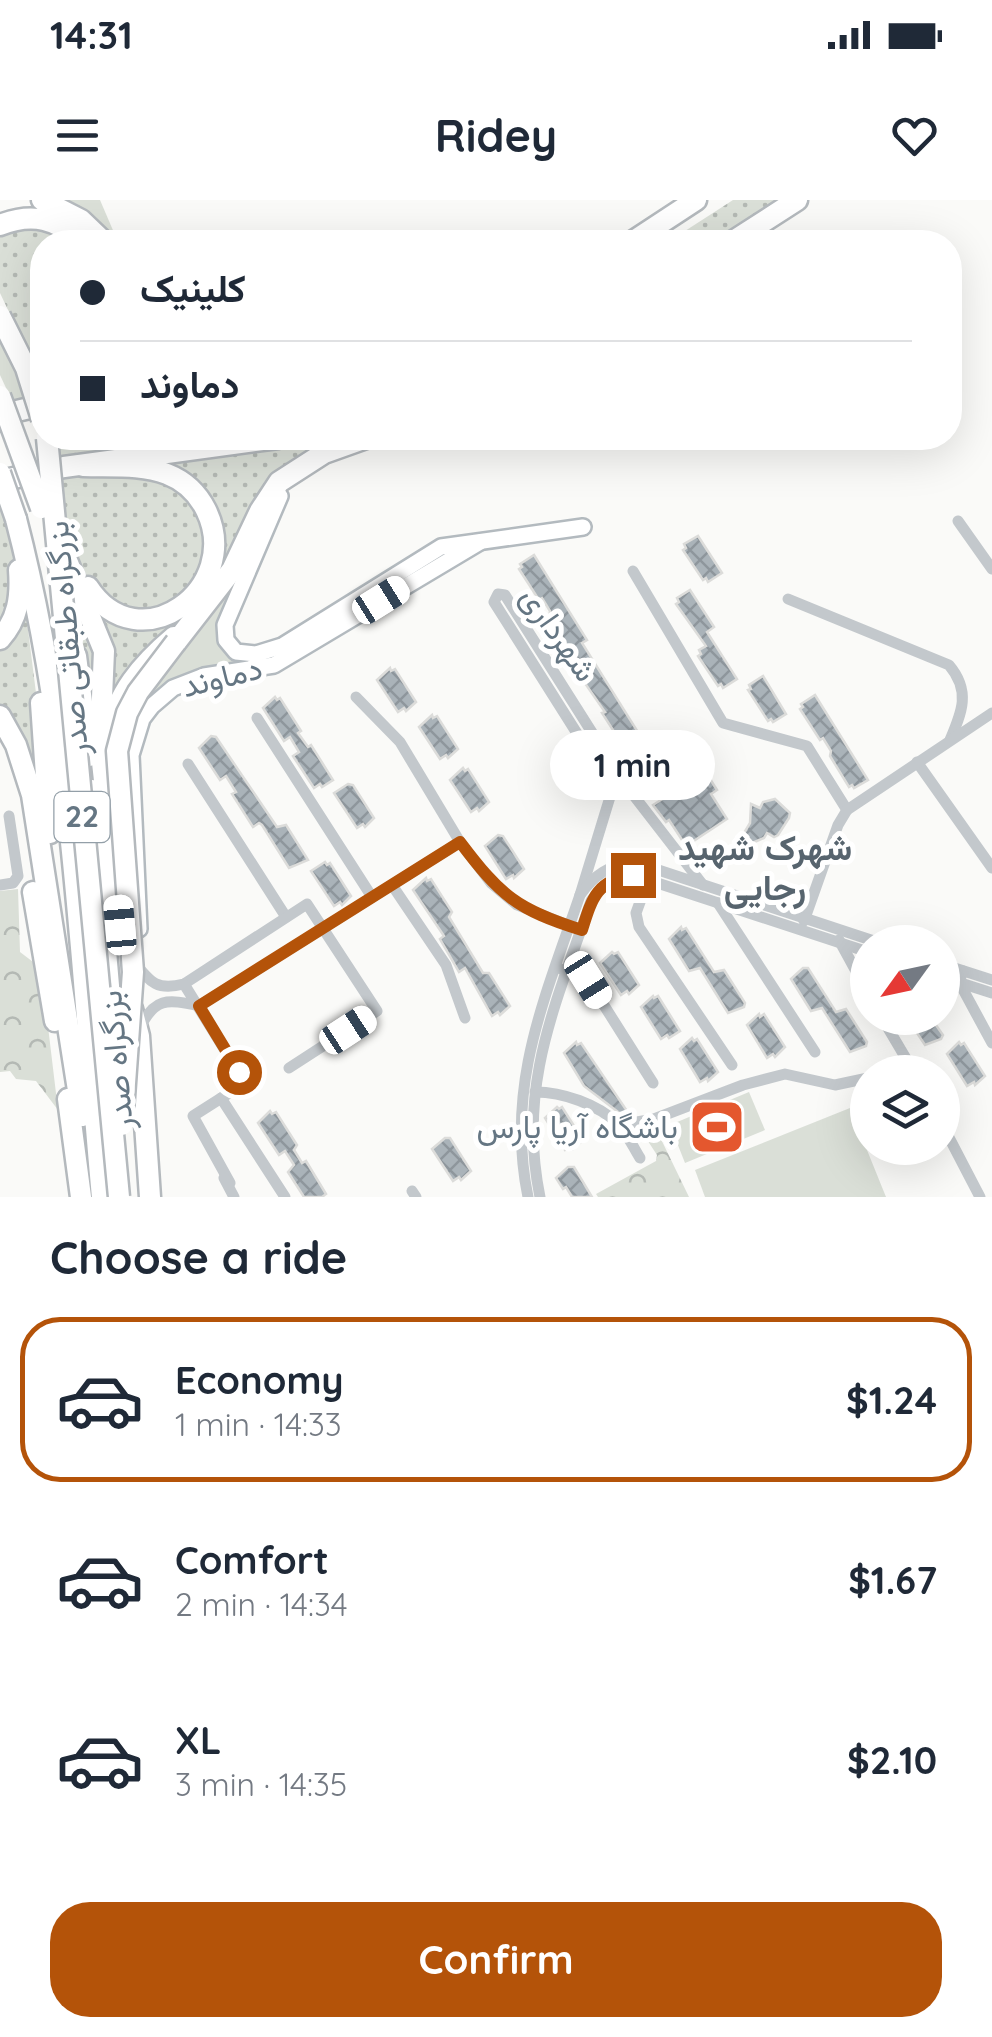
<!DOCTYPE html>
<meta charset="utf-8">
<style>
:root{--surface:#fff;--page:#f6f6f7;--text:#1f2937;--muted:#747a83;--line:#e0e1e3;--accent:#b45309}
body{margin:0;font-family:Quicksand,Vazirmatn,sans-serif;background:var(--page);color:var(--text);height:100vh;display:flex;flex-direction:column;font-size:38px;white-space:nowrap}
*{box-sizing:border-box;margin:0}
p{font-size:32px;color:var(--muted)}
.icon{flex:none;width:55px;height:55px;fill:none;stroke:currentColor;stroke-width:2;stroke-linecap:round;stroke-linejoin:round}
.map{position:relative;height:997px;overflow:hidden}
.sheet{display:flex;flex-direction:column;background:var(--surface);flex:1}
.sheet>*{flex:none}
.guide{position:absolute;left:30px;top:30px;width:932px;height:220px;border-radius:40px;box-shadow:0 10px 40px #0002;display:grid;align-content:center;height:220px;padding:0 50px;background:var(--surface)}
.needle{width:65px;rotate:237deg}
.buttons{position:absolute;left:850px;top:725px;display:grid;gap:20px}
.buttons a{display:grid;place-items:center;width:110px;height:110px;border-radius:50%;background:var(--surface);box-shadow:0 10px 40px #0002;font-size:50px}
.end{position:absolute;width:45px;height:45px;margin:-22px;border:12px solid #b45309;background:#fff;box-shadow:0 0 0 5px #fff}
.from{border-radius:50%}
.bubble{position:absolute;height:70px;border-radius:35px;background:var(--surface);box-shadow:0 10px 40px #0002;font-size:32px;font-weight:700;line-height:70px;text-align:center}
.car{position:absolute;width:30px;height:60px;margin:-30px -15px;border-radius:12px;box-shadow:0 0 8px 2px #0007;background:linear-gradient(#fff 24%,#345 0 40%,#fff 0 76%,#345 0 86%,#fff 0)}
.guide b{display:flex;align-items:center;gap:35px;height:95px;font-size:38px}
.guide b+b{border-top:2px solid var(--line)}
.guide i{width:25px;height:25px;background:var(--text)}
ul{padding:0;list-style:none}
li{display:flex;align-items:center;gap:30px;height:165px;margin:0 20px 15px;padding:0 30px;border:5px solid transparent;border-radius:40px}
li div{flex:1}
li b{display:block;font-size:38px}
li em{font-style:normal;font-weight:700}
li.on{border-color:var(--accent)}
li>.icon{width:90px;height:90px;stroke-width:1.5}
h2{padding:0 50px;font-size:45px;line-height:120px}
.button{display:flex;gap:20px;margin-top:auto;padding:20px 50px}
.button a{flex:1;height:115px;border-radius:40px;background:var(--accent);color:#fff;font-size:40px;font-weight:700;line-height:115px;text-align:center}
.status{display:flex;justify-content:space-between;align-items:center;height:70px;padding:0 50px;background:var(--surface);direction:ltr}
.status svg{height:28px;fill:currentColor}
header{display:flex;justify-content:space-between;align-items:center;height:130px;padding:0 50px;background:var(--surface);font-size:45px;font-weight:700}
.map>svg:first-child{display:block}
</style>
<div class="status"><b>14:31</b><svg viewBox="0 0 49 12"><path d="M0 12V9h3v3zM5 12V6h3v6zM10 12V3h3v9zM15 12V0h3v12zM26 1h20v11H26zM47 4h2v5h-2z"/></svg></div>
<header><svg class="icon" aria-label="menu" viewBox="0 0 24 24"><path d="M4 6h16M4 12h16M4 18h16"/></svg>Ridey<svg class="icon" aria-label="heart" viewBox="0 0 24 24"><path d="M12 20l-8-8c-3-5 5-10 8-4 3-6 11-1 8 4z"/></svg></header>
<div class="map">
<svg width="992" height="997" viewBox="0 0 992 997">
<defs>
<pattern id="grass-dots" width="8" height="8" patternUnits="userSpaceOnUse" patternTransform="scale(2.5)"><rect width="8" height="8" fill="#dadfd7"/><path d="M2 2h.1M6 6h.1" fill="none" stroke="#b4b9b4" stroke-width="1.8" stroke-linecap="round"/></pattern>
<pattern id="park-crowns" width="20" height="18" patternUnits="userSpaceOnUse" patternTransform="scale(2.5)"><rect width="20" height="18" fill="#dadfd7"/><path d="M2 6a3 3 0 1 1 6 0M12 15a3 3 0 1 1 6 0" fill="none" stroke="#b4b9b4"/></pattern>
<pattern id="building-cross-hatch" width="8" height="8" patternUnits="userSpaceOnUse" patternTransform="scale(2.5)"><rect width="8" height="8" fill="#aab3b9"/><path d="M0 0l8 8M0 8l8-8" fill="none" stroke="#8e969c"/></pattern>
</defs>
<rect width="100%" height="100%" fill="#fafaf8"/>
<g fill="url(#grass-dots)">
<polygon points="733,0 776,0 713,42 668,42"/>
<polygon points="38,23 74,42 42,42 42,182 0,93 0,31"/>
<polygon points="53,238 180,238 56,258"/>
<polygon points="329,238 355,238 301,258 107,520 90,395 112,418 197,399 216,323 147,264"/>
<path d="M 80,273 L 165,278 L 199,304 L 208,365 L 162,413 L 122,412 C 112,403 100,395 91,385 C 67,357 61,311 59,276 Z"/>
<path d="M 0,307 C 17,357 19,377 0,426 Z"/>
<polygon points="67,385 99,442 94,544"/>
<polygon points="24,398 36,493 50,683 0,509 0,450 7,444"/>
</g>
<g fill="url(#park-crowns)">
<polygon points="18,689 20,752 41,768 58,910 36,881 16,879 10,871 0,872 0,691"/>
<polygon points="641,927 659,935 689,997 598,997 596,994 656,961 657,955 642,932 637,930"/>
</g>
<g fill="#dadfd7">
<polygon points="58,0 100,0 118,42 110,42"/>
<polygon points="0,134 27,198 13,203 0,175"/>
<path d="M 263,310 L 217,433 C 219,452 231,456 248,459 L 442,353 L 435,361 L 280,457 L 174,483 L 123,548 L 131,513 Z"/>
<polygon points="749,892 765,930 685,963 670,925"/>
<polygon points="850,908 886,997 705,997 695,970"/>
</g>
<g fill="url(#building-cross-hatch)" stroke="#dcdcda" stroke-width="2.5">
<polygon points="698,336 722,373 708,382 706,378 703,380 683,350 686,348 684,344"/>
<polygon points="534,355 587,440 582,443 641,537 627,546 625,542 622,544 602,513 605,512 573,466 576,460 549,417 550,411 542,398 539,400 519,369 522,367 520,364"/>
<polygon points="690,390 714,427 707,432 737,479 723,488 721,484 718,486 698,456 701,454 699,450 706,446 676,404 679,402 677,398"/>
<polygon points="390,468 391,471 395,469 416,502 406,511 404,508 398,512 377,480"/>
<polygon points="763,476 786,514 773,522 771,519 768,521 748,490 751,489 749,485"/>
<polygon points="815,495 868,580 854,588 852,585 849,587 830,556 831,551 823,538 820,540 800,509 803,507 801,504"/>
<polygon points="275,497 277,500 280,498 301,531 298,533 308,547 311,545 333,580 322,587 320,584 314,588 293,556 299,552 290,537 284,541 263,508"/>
<polygon points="432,515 433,518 437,516 458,549 448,558 446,555 440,559 419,527"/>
<polygon points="666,534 692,575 703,568 717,590 711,594 727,619 686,646 669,620 666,622 653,605 678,589 649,545"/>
<polygon points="211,536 216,537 277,627 286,625 308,660 289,668 262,625 259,623 253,627 232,594 236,592 226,576 220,580 199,548"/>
<polygon points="463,568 465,571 468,569 489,602 479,611 477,608 471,612 450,580"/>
<polygon points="348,584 353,585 374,618 365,627 363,624 357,628 334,593"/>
<polygon points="775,599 790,613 789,618 778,635 774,637 767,633 764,638 750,644 745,640 744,633 750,623 751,604 760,608 763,602"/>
<polygon points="498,635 503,636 524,669 514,678 513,675 506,679 485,646"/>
<polygon points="325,662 327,665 330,663 351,696 342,705 340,702 334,706 311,671"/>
<polygon points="426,678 427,681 431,679 452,712 449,717 483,773 489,773 510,806 500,815 498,812 492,816 465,768 459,772 440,739 444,736 413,690"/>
<polygon points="681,727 682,730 686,728 714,772 724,770 745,803 744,807 728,813 700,768 689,771 669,739"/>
<polygon points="612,752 614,754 618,752 639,785 629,794 627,791 621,795 600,763"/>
<polygon points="803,768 808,768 836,812 846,809 867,842 866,846 850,852 822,808 811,811 791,779"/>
<polygon points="653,796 654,798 658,796 680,831 669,838 667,835 661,839 641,807"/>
<polygon points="759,814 760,817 764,814 785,847 775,857 773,854 767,858 747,825"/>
<polygon points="907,818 931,818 943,835 941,839 925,845"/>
<polygon points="692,838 694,841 697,839 718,872 708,881 707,878 700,882 680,849"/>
<polygon points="576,842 577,845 581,843 629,914 622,915 584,886 564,853"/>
<polygon points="959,842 961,845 964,843 985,876 975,885 974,882 967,886 947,854"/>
<polygon points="557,907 559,909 562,907 583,940 573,949 571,946 565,950 545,918"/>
<polygon points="270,911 272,914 276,912 297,945 294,950 302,963 306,961 326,994 322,997 304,997 288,972 294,965 285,951 279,955 258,923"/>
<polygon points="445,938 450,938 471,971 461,980 459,977 453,981 432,949"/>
<polygon points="568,967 574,967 592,997 572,997 566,987 563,989 556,978"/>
</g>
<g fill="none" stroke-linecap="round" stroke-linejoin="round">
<g stroke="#b3babf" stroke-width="20">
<g id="secondary">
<polyline points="280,296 225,425 226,440 236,452 256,454 282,446 441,347 583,327"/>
<polyline points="139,729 131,555 142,519 152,506 173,488 204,476 274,465 480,342"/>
</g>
</g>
<g stroke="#b4b9bd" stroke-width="25">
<g id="highway">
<polyline points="42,0 81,20 104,42"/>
<path d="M 0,25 C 33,12 57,19 83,42"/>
<polyline points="632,42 696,0"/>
<polyline points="732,42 797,0"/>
<polyline points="0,215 42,205"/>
<path d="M 83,266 C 110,267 142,264 167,274 C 185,281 198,294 206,310 C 244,388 139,465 88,387"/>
<polyline points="0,281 64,267 278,238"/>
<path d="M 16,319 C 73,538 81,771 102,997"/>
<polyline points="57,336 104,451 100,544 120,726"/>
<path d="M 0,439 C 18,419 21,397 19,370"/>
<polyline points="176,442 232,370 260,311 279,282 324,253 366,238"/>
<polyline points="76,456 89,556"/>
<polyline points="41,503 50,633"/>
<polyline points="0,516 16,545 32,595 82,916"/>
<path d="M 109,536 C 116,494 142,464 174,437"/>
<polyline points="92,590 112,820"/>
<polyline points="33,692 55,821"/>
<polyline points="132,809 139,836 150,997"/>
<polyline points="68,899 81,997"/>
</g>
</g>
<g stroke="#c3c8cc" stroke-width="11">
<polyline points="958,321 992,369"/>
<polyline points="633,371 723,523 807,546 847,610"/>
<path d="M 788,399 L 949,465 C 971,491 962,512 950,540"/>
<polyline points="356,497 400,542 460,642 491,683 517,705 573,727"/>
<polyline points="257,518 372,697"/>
<polyline points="917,562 992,668"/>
<polyline points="188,564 286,717"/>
<polyline points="648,680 636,713 639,727 732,865"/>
<polyline points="0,685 13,683 18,676 9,616"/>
<polyline points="392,685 446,765 465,818"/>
<polyline points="580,695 610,597 609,584 494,402 498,394 505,395 624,583 703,685"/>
<polyline points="718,703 815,852"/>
<polyline points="804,721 838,625 847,610 992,513"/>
<polyline points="839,740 868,793"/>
<path d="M 134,762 C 151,783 157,791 184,784 L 307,704 L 377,811 L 289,868"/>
<polyline points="942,764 992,780"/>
<polyline points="561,769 588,780 653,883"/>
<polyline points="963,771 959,782 992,843"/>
<polyline points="942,777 992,793"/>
<polyline points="184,784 241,876 237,888 193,916 230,983"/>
<polyline points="882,818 914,872"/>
<path d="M 139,830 C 154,797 167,799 199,806 L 460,642"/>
<path d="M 535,892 C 562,892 598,904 618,924 C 627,933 633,947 640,958"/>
<polyline points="221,898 285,997"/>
<polyline points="942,924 980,997"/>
<polyline points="620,925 654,919 743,885 785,874 835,885 868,878"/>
<polyline points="224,978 234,997"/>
<polyline points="412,991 416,997"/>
<path d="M 528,997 C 505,885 545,798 580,695 C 595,674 608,666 634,662 L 877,742"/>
<path d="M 540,997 C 517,885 556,804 591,701 C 603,684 612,678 633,675 L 868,752"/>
</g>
<use href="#secondary" stroke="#fff" stroke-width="15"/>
<use href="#highway" stroke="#fff" stroke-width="20"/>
<g stroke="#b4b9bd" stroke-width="25" stroke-linecap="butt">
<g id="highway-bridge">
<polyline points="0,116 26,168 42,219"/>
<polyline points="0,196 41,308"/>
<polyline points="47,238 119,997"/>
<polyline points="0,273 16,319"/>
<polyline points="122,925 133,772 117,551 127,513 138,492 176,442"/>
</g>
</g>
<use href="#highway-bridge" stroke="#fff" stroke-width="20"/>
</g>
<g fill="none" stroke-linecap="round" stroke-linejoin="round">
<path stroke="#b45309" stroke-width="12" d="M 239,872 L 199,806 L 460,642 C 500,695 517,710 582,730 C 592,698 597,680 633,675"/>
</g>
<defs>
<g id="stadium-square" transform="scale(2.875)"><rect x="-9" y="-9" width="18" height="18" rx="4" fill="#e4572e" stroke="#fff"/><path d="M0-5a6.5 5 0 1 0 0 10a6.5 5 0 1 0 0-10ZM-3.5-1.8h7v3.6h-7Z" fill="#fff"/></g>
</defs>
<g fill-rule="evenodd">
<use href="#stadium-square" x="717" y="927"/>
</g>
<g text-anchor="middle" stroke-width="10" stroke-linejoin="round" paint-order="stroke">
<rect fill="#fff" stroke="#939fa8" stroke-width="2.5" x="54.5" y="592" width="55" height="50" rx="8"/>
<g font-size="30" font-weight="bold" fill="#657683">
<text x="82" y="627">22</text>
</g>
<g font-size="32" fill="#657683" stroke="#fff">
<text transform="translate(559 434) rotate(55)" y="11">شهرداری</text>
<text transform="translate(67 438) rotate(-95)" y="11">بزرگراه طبقاتی صدر</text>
<text transform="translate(222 477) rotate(-14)" y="11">دماوند</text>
<text transform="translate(116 860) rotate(-95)" y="11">بزرگراه صدر</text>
</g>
<g font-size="32" fill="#657683" stroke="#fff" text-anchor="end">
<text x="678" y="938">باشگاه آریا پارس</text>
</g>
<g font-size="35" font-weight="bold" fill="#57646e" stroke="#fff">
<text x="765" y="660">شهرک شهید<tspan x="765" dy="40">رجایی</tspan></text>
</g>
</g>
</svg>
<div class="buttons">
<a><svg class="needle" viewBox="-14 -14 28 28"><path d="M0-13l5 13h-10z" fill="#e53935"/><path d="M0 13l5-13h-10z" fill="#747a83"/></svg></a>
<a><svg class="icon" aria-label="layers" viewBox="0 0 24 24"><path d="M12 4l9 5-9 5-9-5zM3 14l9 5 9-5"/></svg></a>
</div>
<i class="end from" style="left:239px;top:872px"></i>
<i class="end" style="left:633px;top:675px"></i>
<div class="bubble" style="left:550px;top:530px;width:165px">1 min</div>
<i class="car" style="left:381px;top:400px;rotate:58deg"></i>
<i class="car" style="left:120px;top:725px;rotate:355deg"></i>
<i class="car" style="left:588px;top:780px;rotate:148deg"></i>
<i class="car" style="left:348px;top:830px;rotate:57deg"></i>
<div class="guide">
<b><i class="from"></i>کلینیک</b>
<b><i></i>دماوند</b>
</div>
</div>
<section class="sheet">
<h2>Choose a ride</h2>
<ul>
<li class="on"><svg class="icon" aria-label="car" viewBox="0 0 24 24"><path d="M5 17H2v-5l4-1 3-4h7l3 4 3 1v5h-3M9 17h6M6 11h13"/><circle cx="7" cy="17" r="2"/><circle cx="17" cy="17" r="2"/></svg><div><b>Economy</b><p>1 min · 14:33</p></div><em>$1.24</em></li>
<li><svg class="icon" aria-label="car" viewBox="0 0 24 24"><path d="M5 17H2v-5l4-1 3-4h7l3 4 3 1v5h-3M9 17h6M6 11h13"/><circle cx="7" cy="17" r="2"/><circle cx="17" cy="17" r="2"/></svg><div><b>Comfort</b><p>2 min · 14:34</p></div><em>$1.67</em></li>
<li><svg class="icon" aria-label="car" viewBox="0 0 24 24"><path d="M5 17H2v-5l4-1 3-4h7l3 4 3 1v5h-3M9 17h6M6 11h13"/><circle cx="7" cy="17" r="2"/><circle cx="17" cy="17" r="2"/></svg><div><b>XL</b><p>3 min · 14:35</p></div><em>$2.10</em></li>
</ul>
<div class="button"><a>Confirm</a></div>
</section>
